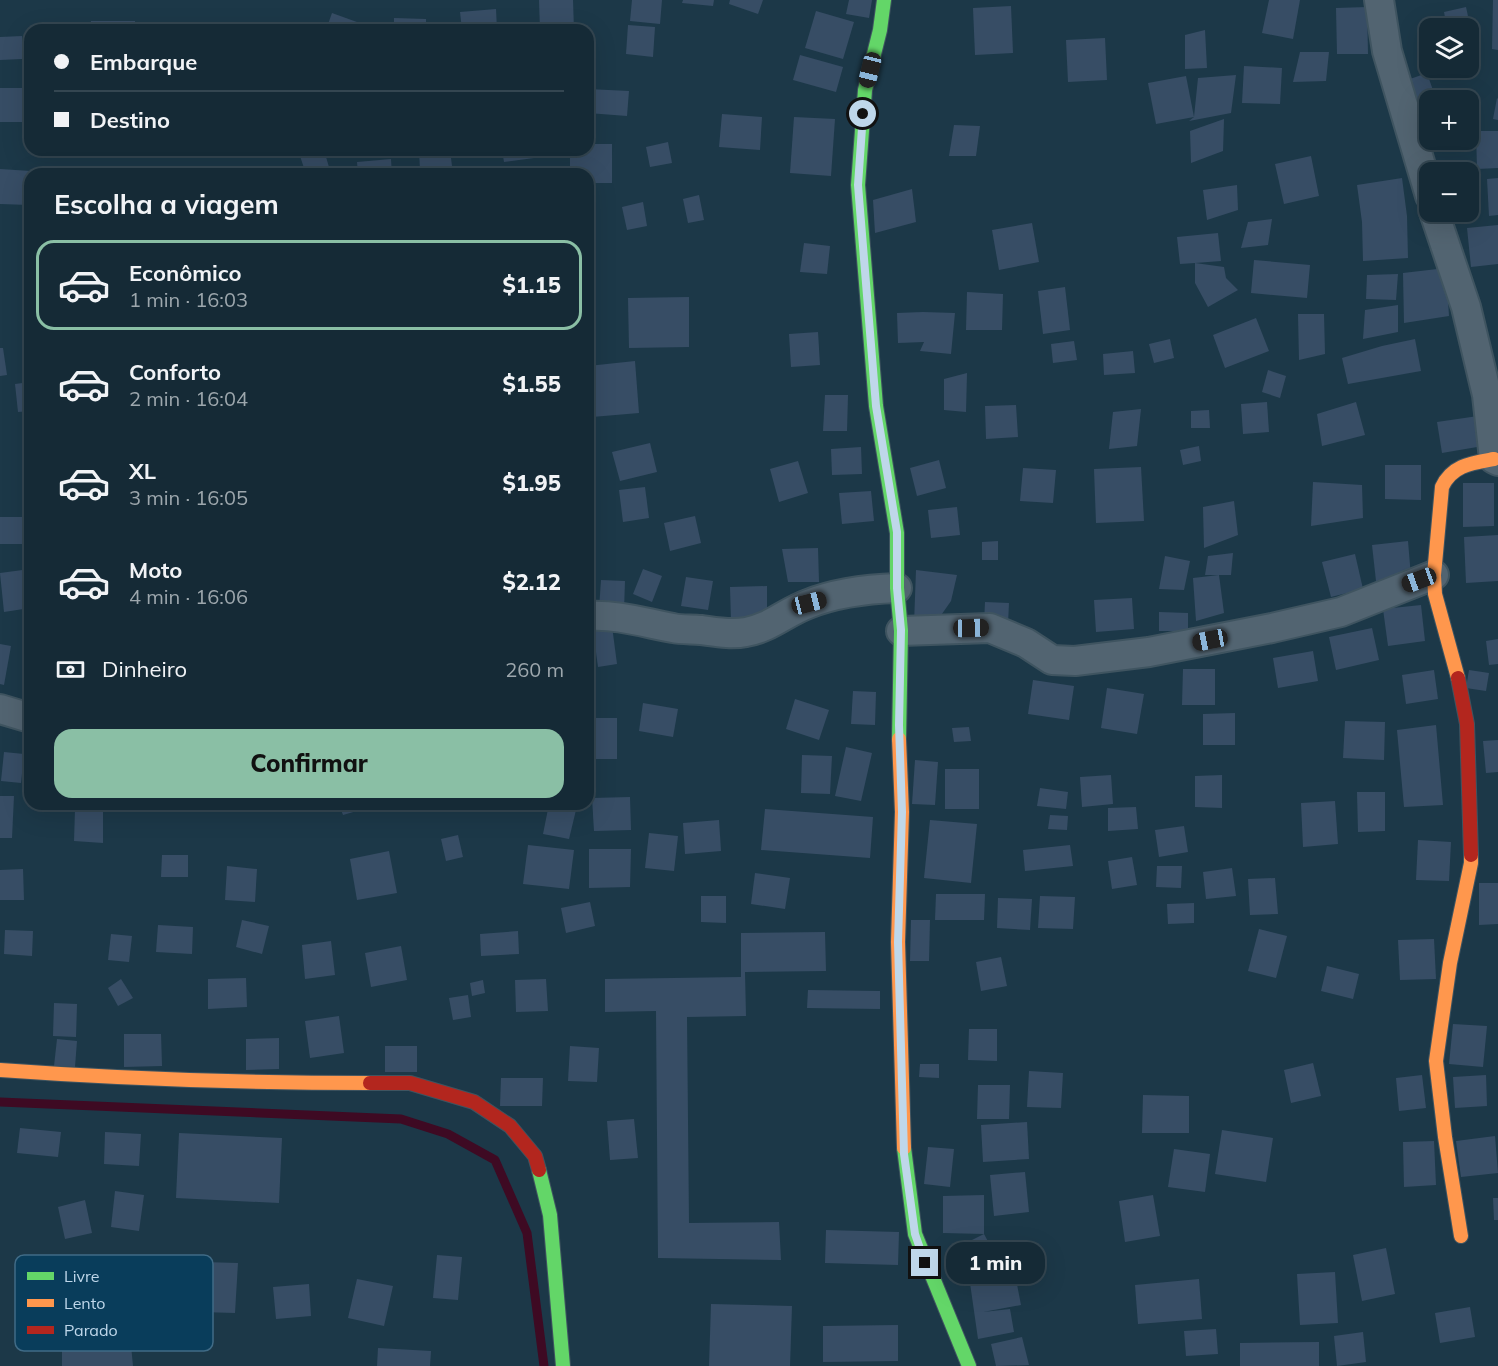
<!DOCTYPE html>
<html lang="pt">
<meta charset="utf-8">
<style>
:root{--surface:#152a36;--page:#223642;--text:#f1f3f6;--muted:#9da7ad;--line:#344651;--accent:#8abfa5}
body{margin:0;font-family:Mulish,sans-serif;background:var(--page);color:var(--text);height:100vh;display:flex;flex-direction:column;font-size:22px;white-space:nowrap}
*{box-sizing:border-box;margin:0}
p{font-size:20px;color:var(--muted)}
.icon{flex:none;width:33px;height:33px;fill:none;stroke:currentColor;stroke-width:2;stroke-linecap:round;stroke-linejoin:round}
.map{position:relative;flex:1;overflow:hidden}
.drawer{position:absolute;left:24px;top:168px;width:570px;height:642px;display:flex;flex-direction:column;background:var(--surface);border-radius:18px;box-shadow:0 6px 24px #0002,0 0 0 2px var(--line)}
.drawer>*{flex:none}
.top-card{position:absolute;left:24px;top:24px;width:570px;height:132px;border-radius:18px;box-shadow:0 6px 24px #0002,0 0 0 2px var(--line);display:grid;align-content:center;height:132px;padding:0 30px;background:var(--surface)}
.tools{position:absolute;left:1419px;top:18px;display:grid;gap:12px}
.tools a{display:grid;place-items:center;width:60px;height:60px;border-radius:12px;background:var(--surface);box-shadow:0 6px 24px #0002,0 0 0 2px var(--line);font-size:30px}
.end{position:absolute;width:27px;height:27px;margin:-14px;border:8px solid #bfd7ea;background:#111;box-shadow:0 0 0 3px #111}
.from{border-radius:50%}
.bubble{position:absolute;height:42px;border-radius:18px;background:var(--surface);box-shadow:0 6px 24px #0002,0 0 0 2px var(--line);font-size:20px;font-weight:800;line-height:42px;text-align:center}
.car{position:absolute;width:18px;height:36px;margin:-18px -9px;border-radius:8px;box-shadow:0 0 4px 2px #0007;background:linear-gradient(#222 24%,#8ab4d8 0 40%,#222 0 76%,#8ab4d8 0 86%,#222 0)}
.top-card b{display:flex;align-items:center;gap:21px;height:57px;font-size:22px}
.top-card b+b{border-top:2px solid var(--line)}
.top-card i{width:15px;height:15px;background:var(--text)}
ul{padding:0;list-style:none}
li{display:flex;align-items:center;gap:18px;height:90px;margin:0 12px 9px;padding:0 18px;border:3px solid transparent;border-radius:18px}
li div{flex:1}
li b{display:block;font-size:22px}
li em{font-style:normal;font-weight:800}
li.selected{border-color:var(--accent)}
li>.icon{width:54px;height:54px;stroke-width:1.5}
h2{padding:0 30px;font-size:27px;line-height:72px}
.pay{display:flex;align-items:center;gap:15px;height:66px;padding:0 30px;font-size:22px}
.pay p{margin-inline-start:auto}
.button{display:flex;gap:12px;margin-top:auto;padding:12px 30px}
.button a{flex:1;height:69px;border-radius:18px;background:var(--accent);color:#111;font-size:24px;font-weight:800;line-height:69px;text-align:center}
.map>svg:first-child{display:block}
</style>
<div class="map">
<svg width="1498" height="1366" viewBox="0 0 1498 1366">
<rect width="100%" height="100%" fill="#1c3848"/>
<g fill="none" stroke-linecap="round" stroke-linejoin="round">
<polyline stroke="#3e0a23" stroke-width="9" points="0,1102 401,1119 448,1134 495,1160 527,1233 544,1366"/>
</g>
<g fill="#374d65">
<polygon points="539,0 573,0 574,30 540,30"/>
<polygon points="632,0 662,0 660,24 630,21"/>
<polygon points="683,0 714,0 713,6 682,3"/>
<polygon points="730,0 763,0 758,14 729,4"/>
<polygon points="849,0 872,0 869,18 846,14"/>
<polygon points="1269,0 1300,0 1293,39 1262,33"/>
<polygon points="1493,0 1498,0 1498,50 1492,49"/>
<polygon points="1011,6 1013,53 975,55 973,8"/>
<polygon points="1367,7 1368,54 1337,54 1336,8"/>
<polygon points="1466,7 1475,48 1468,49 1468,28 1447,28 1444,12"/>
<polygon points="496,9 497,30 462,30 460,12"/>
<polygon points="816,11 854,22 843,59 805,48"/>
<polygon points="332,13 379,30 326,30"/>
<polygon points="394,18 426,19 426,30 394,30"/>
<polygon points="91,21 135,21 135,30 90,30"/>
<polygon points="280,22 280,30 219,30 219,23"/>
<polygon points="628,25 655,27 653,57 626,54"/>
<polygon points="1205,30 1207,68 1185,69 1185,35"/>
<polygon points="22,36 22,59 0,60 0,37"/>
<polygon points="1105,38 1107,80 1068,82 1066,40"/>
<polygon points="1300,52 1329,52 1326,81 1293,82"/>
<polygon points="800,55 843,67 836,92 793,80"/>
<polygon points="1244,66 1282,68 1280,104 1242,103"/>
<polygon points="1427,73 1436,99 1419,105 1410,79"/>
<polygon points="1236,75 1231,113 1189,121 1194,117 1198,78"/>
<polygon points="1186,76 1194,117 1156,124 1148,83"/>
<rect x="0" y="88" width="27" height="34"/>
<polygon points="588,89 629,91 627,116 588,113"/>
<polygon points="1497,98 1498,99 1498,120 1493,119"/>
<polygon points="722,114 762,117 760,150 719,147"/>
<polygon points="794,117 835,119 831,176 790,173"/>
<polygon points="1224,119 1223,151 1191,163 1190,131"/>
<polygon points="954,125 980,126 976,156 949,156"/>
<polygon points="1476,131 1498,131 1498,168 1477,169"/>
<polygon points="668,142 672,163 650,167 646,147"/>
<polygon points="588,144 612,144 612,183 588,183 588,174 570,174 570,150 588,150"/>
<polygon points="320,150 324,150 331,174 306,174 300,156"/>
<polygon points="419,150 450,150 452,166 420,170"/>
<polygon points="502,150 533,150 534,158 504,162"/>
<polygon points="1311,156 1319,196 1284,204 1275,164"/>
<polygon points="391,159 392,174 358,174 357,162"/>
<polygon points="0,169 31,171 29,205 0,204"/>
<polygon points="1402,178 1407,216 1408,258 1363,261 1362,222 1357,185"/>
<polygon points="1498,178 1498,215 1489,216 1487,179"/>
<polygon points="1237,185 1238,210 1207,220 1203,190"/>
<polygon points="912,189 916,222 875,233 873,200"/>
<polygon points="699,195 704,220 688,223 683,199"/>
<polygon points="643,202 647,226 627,230 622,207"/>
<polygon points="1272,219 1268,245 1241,248 1248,222"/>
<polygon points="1032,223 1039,262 999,270 992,230"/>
<polygon points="1498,225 1498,264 1471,267 1467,228"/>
<polygon points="1218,233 1221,261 1195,263 1224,267 1226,278 1238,290 1208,307 1195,283 1195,263 1180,264 1177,237"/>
<polygon points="804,243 830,246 827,274 800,272"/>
<polygon points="588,252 592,252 590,294 588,294"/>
<polygon points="1254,260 1310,265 1307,298 1251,293"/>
<polygon points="1446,268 1449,316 1404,323 1403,273"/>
<polygon points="1398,274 1396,300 1366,299 1367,275"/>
<polygon points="1065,287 1070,330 1043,334 1038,291"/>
<rect x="28" y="292" width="2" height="21"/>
<polygon points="967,292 1003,294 1002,330 966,330"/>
<polygon points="689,297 689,347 629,348 628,298"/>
<polygon points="1398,305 1398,332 1363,339 1365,310"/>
<polygon points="923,312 955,313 951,354 920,351 924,342 898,343 897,313"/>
<polygon points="1298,314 1324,314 1325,354 1299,360"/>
<polygon points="1256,318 1269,351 1225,368 1213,335"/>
<polygon points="818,332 820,365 791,367 789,334"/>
<polygon points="1170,339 1174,358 1154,363 1149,344"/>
<polygon points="1415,339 1421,371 1348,384 1342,358 1382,346"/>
<polygon points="1074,341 1077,360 1053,363 1051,344"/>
<polygon points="0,348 3,348 7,375 0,376"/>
<polygon points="1133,351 1135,373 1104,375 1103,354"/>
<polygon points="635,361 639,413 592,417 588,366"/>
<polygon points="1268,370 1286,376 1280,398 1262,392"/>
<polygon points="967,373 966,412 944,410 944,379"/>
<polygon points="30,382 30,411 18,412 15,384"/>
<polygon points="825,395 848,395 847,431 823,431"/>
<polygon points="1267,402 1269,432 1243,434 1241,404"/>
<polygon points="1356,402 1365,435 1322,446 1317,414"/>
<polygon points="1016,405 1018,437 986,439 985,406"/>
<polygon points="1141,409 1137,446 1109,449 1113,412"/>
<polygon points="1209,410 1210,428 1191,428 1191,411"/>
<polygon points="1478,416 1483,446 1442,453 1437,422"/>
<polygon points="650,443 657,472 620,481 612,452"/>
<polygon points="1199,446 1201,461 1183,465 1180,450"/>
<polygon points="861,447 862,474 832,475 831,449"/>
<polygon points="939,460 946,488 917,496 910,468"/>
<polygon points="798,461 808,493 779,502 770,469"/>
<polygon points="1385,465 1421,465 1421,500 1385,499"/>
<polygon points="1141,467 1144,521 1096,523 1094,469"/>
<polygon points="1023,468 1056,470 1053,503 1020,501"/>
<polygon points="1313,482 1362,485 1363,518 1311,526"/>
<polygon points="1463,483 1494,483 1494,526 1463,527"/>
<polygon points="645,487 649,518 623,522 619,490"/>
<polygon points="871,491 874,521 842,524 839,493"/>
<polygon points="1234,501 1238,535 1204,548 1203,507"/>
<polygon points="957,507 960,535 931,538 928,510"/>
<polygon points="695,516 701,543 670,551 664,523"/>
<rect x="0" y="517" width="24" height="27"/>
<polygon points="1498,535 1498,581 1466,583 1464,537"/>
<polygon points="998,541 998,560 982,560 982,542"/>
<polygon points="1408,541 1411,577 1376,581 1372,545"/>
<polygon points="818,548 819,582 788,582 782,549"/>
<polygon points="1233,553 1231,575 1205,575 1208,556"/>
<polygon points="1355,554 1363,589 1331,597 1322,562"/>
<polygon points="1165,556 1190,561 1184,590 1159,589"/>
<polygon points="30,569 30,608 4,612 0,573"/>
<polygon points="643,569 662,576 652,602 633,594"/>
<polygon points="916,570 957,575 951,601 937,621 914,624"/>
<polygon points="1219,575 1224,613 1196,621 1193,578"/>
<polygon points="686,577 713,581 708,610 681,606"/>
<polygon points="601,580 625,581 624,610 599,609"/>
<polygon points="767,586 767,620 731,621 730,587"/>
<polygon points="1132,598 1134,629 1096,632 1094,600"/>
<polygon points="985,602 1009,603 1008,624 984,623"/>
<polygon points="1421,605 1425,641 1388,646 1383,609"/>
<polygon points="1159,612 1188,613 1188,631 1159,631"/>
<polygon points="612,626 617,664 598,667 593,630"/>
<polygon points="1372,628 1379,660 1336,670 1329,637"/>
<polygon points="1498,639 1498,664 1489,665 1486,641"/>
<polygon points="0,644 11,646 4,685 0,684"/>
<polygon points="1313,651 1318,681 1278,688 1273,658"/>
<polygon points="25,657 30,657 30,682 24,682"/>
<polygon points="1183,669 1215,669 1215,705 1182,705"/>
<polygon points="1434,670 1438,699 1406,704 1402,675"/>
<polygon points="1469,670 1489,673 1486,691 1466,688"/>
<polygon points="1033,680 1074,686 1069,720 1028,714"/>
<polygon points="1107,688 1144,694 1137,734 1101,728"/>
<polygon points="853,691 876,692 875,725 851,724"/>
<polygon points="795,699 829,710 819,740 786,729"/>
<polygon points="643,703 678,709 673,737 639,731"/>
<polygon points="1235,713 1235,745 1203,745 1203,714"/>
<rect x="588" y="718" width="29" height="41"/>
<polygon points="1345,721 1385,722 1384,760 1343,758"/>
<polygon points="1436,725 1443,805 1404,807 1397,730"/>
<polygon points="969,727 971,741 954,742 952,728"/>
<polygon points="1498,740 1498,772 1486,773 1483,741"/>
<polygon points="846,747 872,753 861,801 835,796"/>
<polygon points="4,752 24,754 21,783 1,781"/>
<polygon points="802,755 832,756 830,794 801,793"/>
<polygon points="915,760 938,762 935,805 912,804"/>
<rect x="945" y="769" width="34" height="40"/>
<polygon points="1111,775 1113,804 1082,807 1080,777"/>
<polygon points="1222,775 1222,808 1195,807 1195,776"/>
<polygon points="1040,788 1068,792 1066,809 1037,806"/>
<polygon points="1357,792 1385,792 1385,831 1358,832"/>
<polygon points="0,796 14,796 12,838 0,838"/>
<polygon points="630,797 631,830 594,831 592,798"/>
<polygon points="1335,801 1338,844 1303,847 1301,803"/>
<polygon points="147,804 181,804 181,807 148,811"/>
<polygon points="339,804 373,804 374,806 343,815"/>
<polygon points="549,804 576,810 569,839 543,834"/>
<polygon points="1136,807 1138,829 1108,831 1108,808"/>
<polygon points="75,809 103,810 103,843 74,841"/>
<polygon points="765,809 873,817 870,858 761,850"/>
<polygon points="1050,815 1068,816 1067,830 1048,829"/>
<polygon points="719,820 721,851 685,854 683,823"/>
<polygon points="930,820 977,824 971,883 924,878"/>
<polygon points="1184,826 1188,852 1159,857 1155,830"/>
<polygon points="649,833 678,836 674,871 645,868"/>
<polygon points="458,835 463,857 446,861 441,839"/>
<polygon points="1418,840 1451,842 1449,881 1416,880"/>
<polygon points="528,845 574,850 569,889 523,884"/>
<polygon points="1070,845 1073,866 1025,871 1023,850"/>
<polygon points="589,849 631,849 630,887 589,888"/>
<polygon points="389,851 397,893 357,900 350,859"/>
<polygon points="162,855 188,855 188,877 161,877"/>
<polygon points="1132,857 1137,885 1112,889 1108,861"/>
<polygon points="227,866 257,869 255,902 225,900"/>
<polygon points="1157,866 1182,866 1181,888 1156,887"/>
<polygon points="1232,868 1236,896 1206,899 1203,872"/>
<polygon points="23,869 24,900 0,900 0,870"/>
<polygon points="755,873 790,878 785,909 751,904"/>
<polygon points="1275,878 1278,914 1250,915 1248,879"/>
<polygon points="1479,883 1498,883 1498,924 1479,925"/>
<polygon points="936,894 985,894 984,920 935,920"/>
<polygon points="701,896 726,896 726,923 701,922"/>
<polygon points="1040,896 1075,897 1073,929 1038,928"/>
<polygon points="998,898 1032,899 1030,930 997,928"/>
<polygon points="590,902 595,926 566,933 561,908"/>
<polygon points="1194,903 1194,923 1168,924 1167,904"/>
<polygon points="242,920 269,926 262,954 236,947"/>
<polygon points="911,920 930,920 929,961 910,961"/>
<polygon points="158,925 193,927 192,954 156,952"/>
<polygon points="1259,929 1287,936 1276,978 1248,971"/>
<polygon points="5,930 33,931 32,956 4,954"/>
<polygon points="518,931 519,954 481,956 480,934"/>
<polygon points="825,932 826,971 745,972 746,1016 687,1017 689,1223 779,1222 781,1260 658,1258 656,1011 605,1012 605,979 741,977 741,933"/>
<polygon points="111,934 132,936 129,962 108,960"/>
<polygon points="1434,939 1436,979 1400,980 1398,940"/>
<polygon points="331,941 335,975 305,979 302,945"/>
<polygon points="401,946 407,980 371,987 365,953"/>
<polygon points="1001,957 1007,986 981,991 976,962"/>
<polygon points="1327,966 1359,974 1353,999 1321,991"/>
<polygon points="246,978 247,1007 208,1009 208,979"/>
<polygon points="121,979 133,998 118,1006 108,988"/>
<polygon points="546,979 548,1011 516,1012 515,980"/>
<polygon points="483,980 485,993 472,996 470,983"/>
<polygon points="808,990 880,991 880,1009 807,1008"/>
<polygon points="468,995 471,1017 453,1020 449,998"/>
<polygon points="54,1003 77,1004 76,1037 53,1036"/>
<polygon points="339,1016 344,1053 310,1058 305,1021"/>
<polygon points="1453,1024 1487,1026 1483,1067 1449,1064"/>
<polygon points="969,1029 997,1029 997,1061 968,1060"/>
<polygon points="124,1034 161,1034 162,1066 124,1067"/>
<polygon points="279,1038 279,1069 246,1070 246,1039"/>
<polygon points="57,1039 77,1041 75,1067 54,1066"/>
<rect x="385" y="1046" width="32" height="26"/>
<polygon points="570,1046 599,1048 597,1082 568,1081"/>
<polygon points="1313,1063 1321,1096 1291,1103 1284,1070"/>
<polygon points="920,1064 939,1064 939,1078 919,1077"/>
<polygon points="1029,1071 1063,1073 1061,1108 1027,1107"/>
<polygon points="1422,1075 1426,1108 1399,1111 1396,1078"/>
<polygon points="1486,1075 1487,1106 1455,1108 1453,1077"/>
<polygon points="501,1078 543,1078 542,1106 500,1106"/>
<polygon points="978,1085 1010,1085 1009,1119 977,1119"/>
<polygon points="1143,1095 1189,1096 1189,1133 1142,1133"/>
<polygon points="634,1119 638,1158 610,1160 607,1121"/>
<polygon points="1027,1122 1029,1159 983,1162 981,1125"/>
<polygon points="20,1128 61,1132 58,1157 17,1153"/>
<polygon points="1222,1130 1273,1138 1266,1182 1215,1174"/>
<polygon points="105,1132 141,1134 139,1166 104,1164"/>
<polygon points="179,1133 282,1138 279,1203 176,1198"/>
<polygon points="1495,1136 1498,1173 1461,1177 1456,1141"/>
<polygon points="1434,1141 1436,1185 1404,1187 1403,1142"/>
<polygon points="928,1147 954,1149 950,1187 924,1184"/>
<polygon points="1174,1149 1210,1154 1205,1192 1168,1187"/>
<polygon points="1025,1172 1029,1212 994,1216 990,1175"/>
<polygon points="115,1191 144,1195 139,1231 111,1227"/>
<polygon points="984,1195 984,1234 998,1260 959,1279 946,1253 984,1234 943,1233 943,1196"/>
<polygon points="1153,1195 1160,1236 1125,1242 1119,1201"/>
<polygon points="1493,1198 1498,1198 1498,1220 1494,1220"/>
<polygon points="85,1200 92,1233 65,1239 58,1207"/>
<polygon points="826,1230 899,1232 898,1265 825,1263"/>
<polygon points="1386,1248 1395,1294 1362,1301 1353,1255"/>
<polygon points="437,1255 462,1257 458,1300 433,1298"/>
<polygon points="203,1262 238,1263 235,1313 201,1312"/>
<polygon points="1335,1272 1338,1323 1300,1325 1297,1274"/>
<polygon points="1015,1274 1021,1305 983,1312 1010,1309 1014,1332 978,1339 970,1283"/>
<polygon points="357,1279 393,1286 384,1326 348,1318"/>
<polygon points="1199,1279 1202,1319 1138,1324 1135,1285"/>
<polygon points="309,1284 311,1316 276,1319 273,1287"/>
<polygon points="711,1304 792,1306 790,1366 709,1366"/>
<polygon points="1470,1307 1475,1337 1440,1343 1435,1313"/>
<polygon points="898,1325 898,1361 823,1362 823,1326"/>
<polygon points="1216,1329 1218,1354 1186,1356 1184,1331"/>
<polygon points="1363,1332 1366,1362 1337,1366 1334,1336"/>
<polygon points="1022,1337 1029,1365 996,1366 991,1344"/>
<polygon points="1319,1342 1319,1366 1240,1366 1240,1343"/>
<polygon points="62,1344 131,1345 133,1366 62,1366"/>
<polygon points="378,1348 431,1351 430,1366 377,1366"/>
</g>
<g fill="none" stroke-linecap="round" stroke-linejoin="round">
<g stroke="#3f5460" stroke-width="32">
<g id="street">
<polyline points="1379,0 1387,51 1430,196"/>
<polyline points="1434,212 1466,307 1487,395 1494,459 1498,461"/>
<path d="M 588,616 C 617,614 645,623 673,628 C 682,630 692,629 701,630 C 716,632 731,635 746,632 C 770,628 786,612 808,604 C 835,593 868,589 897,588"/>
<polyline points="901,631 990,628 1026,643 1052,660 1075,661 1149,652 1272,628 1341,612 1434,575"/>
<polyline points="0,709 30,718"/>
</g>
</g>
<g stroke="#3f5460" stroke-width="16">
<g id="fast">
<polyline points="884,0 880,30 865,90 858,185 876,406 897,533 897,588 901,631 899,739"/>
<polyline points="904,1148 915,1234 969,1366"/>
<polyline points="539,1170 550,1215 563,1366"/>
</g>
</g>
<g stroke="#3f5460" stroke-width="16">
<g id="slow">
<path d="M 1458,678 L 1435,594 L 1434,575 L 1442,487 C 1452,465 1472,463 1494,459"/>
<polyline points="899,739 902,812 898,942 904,1148"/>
<path d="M 0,1070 C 123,1079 247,1083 370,1083"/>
<polyline points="1461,1236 1445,1137 1436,1061 1450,963 1471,863 1471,855"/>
</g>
</g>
<g stroke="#3f5460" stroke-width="16">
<g id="jam">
<polyline points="1458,678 1467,724 1471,855"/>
<polyline points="370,1083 410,1083 474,1102 510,1126 535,1156 539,1170"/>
</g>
</g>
<use href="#street" stroke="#526471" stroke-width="28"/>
<use href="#fast" stroke="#63d668" stroke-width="14"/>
<use href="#slow" stroke="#ff974d" stroke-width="14"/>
<use href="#jam" stroke="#b3261e" stroke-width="14"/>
</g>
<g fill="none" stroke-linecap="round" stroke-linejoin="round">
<polyline stroke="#bfd7ea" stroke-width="8" points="863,114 858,185 876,406 897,532 897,588 901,630 899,725 902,812 898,942 904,1154 915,1234 925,1263"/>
</g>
<rect x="15" y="1255" width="198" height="96" rx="9" fill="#093d5b" stroke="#406b86" stroke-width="1.5"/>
<rect x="27" y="1272" width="27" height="8" fill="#63d668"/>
<rect x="27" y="1299" width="27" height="8" fill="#ff974d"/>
<rect x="27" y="1326" width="27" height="8" fill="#b3261e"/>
<g font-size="16" fill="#bfd7ea">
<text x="64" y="1282">Livre</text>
<text x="64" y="1309">Lento</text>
<text x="64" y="1336">Parado</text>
</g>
</svg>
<div class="tools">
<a><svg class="icon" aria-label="layers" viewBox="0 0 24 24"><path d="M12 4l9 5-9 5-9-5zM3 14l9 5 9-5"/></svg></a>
<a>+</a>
<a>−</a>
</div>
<i class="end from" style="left:863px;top:114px"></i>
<i class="end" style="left:925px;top:1263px"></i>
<div class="bubble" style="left:946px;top:1242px;width:99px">1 min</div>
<i class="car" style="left:870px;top:70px;rotate:194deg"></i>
<i class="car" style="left:1419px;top:580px;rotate:250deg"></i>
<i class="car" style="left:809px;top:603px;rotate:76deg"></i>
<i class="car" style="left:971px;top:628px;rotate:89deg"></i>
<i class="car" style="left:1210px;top:640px;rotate:259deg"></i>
<div class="top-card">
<b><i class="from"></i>Embarque</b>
<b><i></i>Destino</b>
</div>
<section class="drawer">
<h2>Escolha a viagem</h2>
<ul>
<li class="selected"><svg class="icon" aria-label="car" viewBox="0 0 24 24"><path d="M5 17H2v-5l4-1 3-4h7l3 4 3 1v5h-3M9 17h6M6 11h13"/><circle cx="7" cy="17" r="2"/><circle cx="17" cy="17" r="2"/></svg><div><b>Econômico</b><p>1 min · 16:03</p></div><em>$1.15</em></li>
<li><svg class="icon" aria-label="car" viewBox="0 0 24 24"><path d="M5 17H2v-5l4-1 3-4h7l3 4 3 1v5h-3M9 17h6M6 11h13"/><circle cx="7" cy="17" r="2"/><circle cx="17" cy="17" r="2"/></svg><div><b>Conforto</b><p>2 min · 16:04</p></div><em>$1.55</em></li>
<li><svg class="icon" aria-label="car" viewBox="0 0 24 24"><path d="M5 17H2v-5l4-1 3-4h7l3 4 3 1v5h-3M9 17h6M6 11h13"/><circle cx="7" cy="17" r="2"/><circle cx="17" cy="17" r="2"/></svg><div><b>XL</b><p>3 min · 16:05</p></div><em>$1.95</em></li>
<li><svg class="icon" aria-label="car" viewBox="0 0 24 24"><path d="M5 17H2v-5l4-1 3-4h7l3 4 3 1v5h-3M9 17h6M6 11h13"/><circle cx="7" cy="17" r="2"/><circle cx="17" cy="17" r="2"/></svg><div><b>Moto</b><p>4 min · 16:06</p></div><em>$2.12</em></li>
</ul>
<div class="pay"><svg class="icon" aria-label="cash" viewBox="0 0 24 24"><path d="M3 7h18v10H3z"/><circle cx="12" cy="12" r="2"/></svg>Dinheiro<p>260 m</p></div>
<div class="button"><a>Confirmar</a></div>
</section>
</div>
